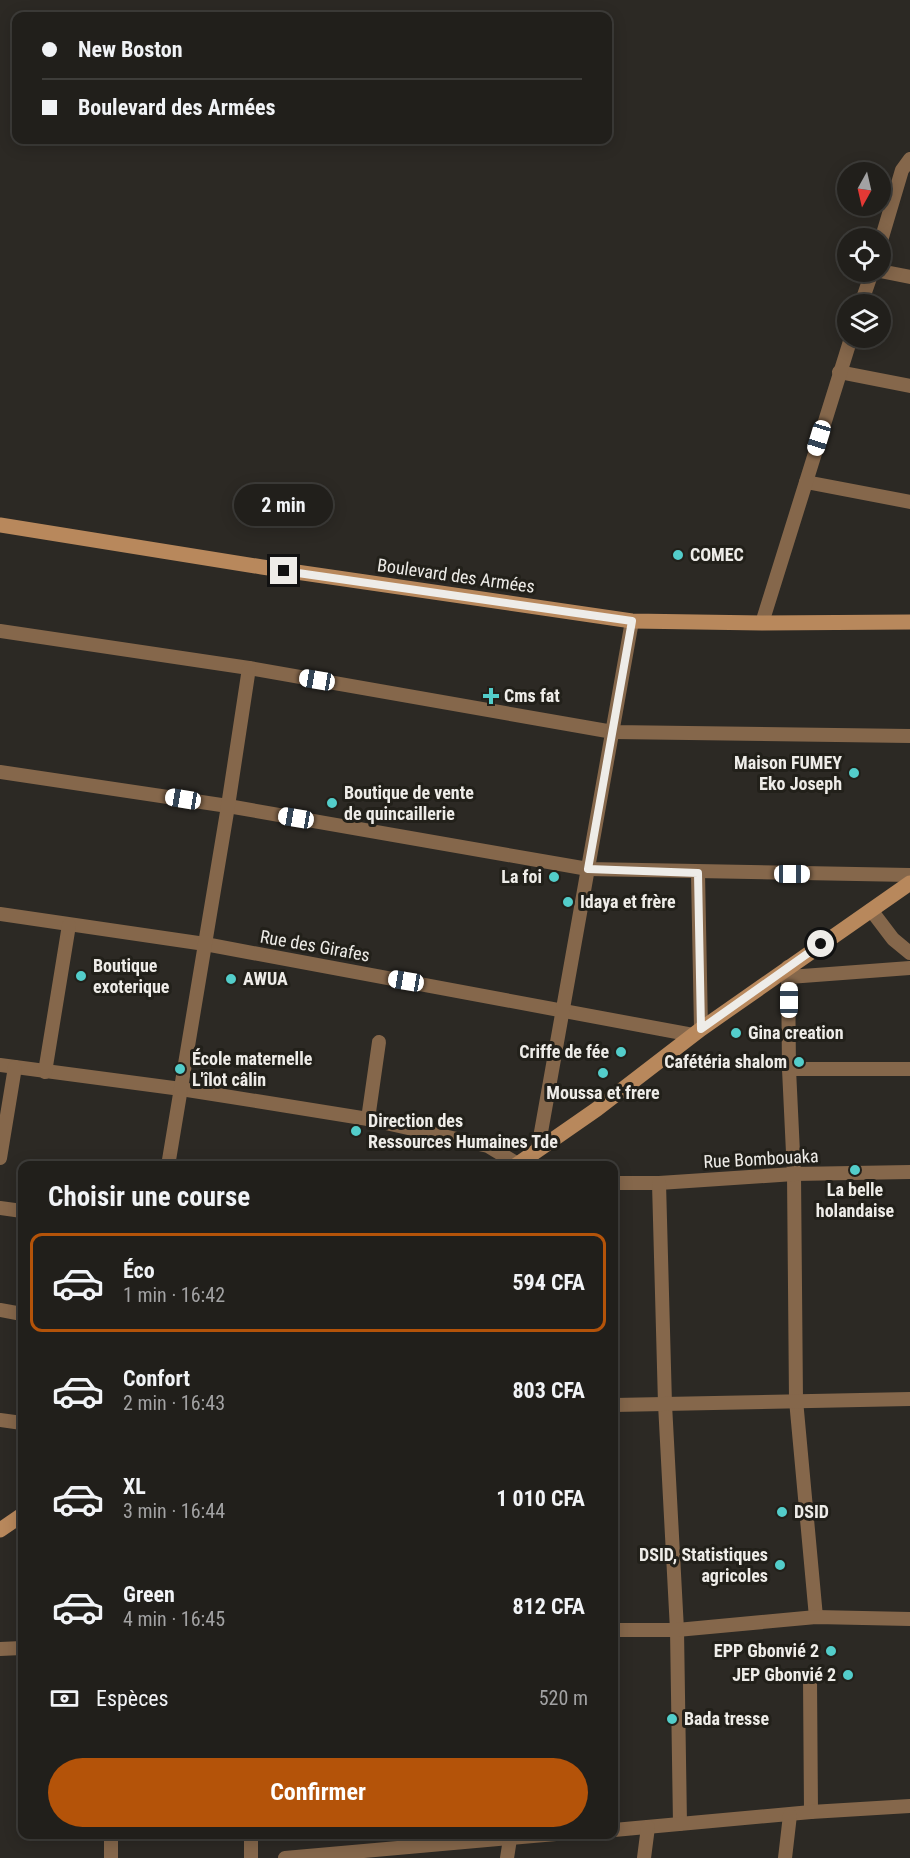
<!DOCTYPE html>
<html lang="fr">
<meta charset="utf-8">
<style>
:root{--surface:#211f1b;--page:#2d2c28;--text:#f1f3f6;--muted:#a2a2a3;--line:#3e3d3a;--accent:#b45309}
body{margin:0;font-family:"Roboto Condensed",sans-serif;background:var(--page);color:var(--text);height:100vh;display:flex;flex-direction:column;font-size:22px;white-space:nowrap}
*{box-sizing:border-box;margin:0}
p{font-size:20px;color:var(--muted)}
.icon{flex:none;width:33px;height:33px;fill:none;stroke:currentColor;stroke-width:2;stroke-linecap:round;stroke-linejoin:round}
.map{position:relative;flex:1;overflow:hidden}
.side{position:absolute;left:18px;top:1161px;width:600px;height:678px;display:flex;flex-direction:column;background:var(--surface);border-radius:12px;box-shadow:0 3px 15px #0003,0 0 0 2px var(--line)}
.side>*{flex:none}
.guide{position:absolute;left:12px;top:12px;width:600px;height:132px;border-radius:12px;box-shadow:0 3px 15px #0003,0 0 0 2px var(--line);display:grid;align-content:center;height:132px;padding:0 30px;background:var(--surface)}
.needle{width:39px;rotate:188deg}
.tools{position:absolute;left:837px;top:162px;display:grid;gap:12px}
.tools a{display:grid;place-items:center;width:54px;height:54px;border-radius:50%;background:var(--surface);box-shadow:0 3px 15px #0003,0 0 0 2px var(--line);font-size:30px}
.end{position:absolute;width:27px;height:27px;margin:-14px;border:8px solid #eeece8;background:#111;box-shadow:0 0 0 3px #111}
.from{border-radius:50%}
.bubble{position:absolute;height:42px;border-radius:21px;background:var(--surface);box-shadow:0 3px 15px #0003,0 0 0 2px var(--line);font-size:20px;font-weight:700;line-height:42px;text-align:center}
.car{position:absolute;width:18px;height:36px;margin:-18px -9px;border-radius:8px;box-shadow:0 0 4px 2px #0007;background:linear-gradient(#fff 24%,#345 0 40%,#fff 0 76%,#345 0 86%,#fff 0)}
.guide b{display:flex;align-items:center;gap:21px;height:57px;font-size:22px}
.guide b+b{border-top:2px solid var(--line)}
.guide i{width:15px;height:15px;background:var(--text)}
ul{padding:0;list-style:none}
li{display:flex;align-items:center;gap:18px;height:99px;margin:0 12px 9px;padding:0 18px;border:3px solid transparent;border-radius:12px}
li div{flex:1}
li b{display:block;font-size:22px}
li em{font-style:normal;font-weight:700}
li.current{border-color:var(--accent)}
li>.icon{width:54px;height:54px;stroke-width:1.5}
h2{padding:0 30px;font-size:27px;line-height:72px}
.pay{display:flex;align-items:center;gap:15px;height:66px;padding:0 30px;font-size:22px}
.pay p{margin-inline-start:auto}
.cta{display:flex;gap:12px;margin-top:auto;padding:12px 30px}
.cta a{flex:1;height:69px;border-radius:36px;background:var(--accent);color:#fff;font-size:24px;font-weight:700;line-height:69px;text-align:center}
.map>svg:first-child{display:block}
</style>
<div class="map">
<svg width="910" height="1858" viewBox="0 0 910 1858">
<rect width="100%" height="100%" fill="#2c2924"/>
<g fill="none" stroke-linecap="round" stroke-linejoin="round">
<g stroke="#85674b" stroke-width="14">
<polyline points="880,244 902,170 910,159"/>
<polyline points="880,271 910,277"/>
<polyline points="861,304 872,272"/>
<polyline points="839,372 910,386"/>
<polyline points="806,482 910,502"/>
<polyline points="762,623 851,338"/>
<polyline points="0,631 249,668 613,732 910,736"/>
<polyline points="0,772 228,806 588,869 910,875"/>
<polyline points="698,873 701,1029"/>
<polyline points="871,910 893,939 910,953"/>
<polyline points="0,914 205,944 693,1035"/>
<polyline points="788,967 789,1069 794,1174 796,1400 816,1617"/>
<polyline points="789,977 910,968"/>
<polyline points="0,1065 181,1089 368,1119 488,1146 521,1166"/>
<polyline points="789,1069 910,1069"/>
<polyline points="45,1072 69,925"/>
<polyline points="368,1119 379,1042"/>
<polyline points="538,1149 632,621"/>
<polyline points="0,1158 15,1067"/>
<polyline points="168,1166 228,806 249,668"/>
<polyline points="614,1183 659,1183 794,1174 910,1172"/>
<polyline points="659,1183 665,1404 677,1630 680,1824"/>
<polyline points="0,1208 22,1211"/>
<polyline points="0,1310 22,1314"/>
<polyline points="614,1405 910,1399"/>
<polyline points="0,1420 22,1423"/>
<polyline points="614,1630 677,1630 816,1617 910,1619"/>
<polyline points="0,1649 22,1648"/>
<polyline points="810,1679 811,1812"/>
<polyline points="614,1830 811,1812 910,1806"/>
<polyline points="111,1834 111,1858"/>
<polyline points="251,1858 251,1834"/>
<polyline points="285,1858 556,1834"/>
<polyline points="507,1858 510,1839"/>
<polyline points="644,1858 648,1827"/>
<polyline points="785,1858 790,1815"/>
</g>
<g stroke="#b8885c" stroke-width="15">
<polyline points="0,525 262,567 632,621 762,623 910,622"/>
<polyline points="515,1166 597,1109 701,1029 910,883"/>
<polyline points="0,1530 22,1515"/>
</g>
</g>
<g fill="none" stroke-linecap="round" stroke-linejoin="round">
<polyline stroke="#eeece8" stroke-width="8" points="284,571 632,621 588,869 698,873 701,1029 821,944"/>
</g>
<g fill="#53cdca" stroke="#22201a" stroke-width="2">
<circle cx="678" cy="555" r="6"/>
<path d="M488 687h6v6h6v6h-6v6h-6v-6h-6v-6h6z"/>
<circle cx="854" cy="773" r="6"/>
<circle cx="332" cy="803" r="6"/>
<circle cx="554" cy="877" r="6"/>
<circle cx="568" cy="902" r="6"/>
<circle cx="81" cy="976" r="6"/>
<circle cx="231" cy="979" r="6"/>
<circle cx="736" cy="1033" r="6"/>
<circle cx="621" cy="1052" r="6"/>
<circle cx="799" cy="1062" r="6"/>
<circle cx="180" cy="1069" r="6"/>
<circle cx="603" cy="1073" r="6"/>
<circle cx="356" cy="1131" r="6"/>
<circle cx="855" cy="1170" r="6"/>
<circle cx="782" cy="1512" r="6"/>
<circle cx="780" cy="1565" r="6"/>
<circle cx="831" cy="1651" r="6"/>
<circle cx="848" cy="1675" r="6"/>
<circle cx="672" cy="1719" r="6"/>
</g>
<g text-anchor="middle" stroke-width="6" stroke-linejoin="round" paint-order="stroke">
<g font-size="18" font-weight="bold" fill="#eeece8" stroke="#22201a" text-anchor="start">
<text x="690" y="561">COMEC</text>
<text x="504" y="702">Cms fat</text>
<text x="842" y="769" text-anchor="end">Maison FUMEY<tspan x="842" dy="21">Eko Joseph</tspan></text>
<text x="344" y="799">Boutique de vente<tspan x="344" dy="21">de quincaillerie</tspan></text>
<text x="542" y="883" text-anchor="end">La foi</text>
<text x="580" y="908">Idaya et frère</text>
<text x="93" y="972">Boutique<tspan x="93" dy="21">exoterique</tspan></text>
<text x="243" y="985">AWUA</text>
<text x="748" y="1039">Gina creation</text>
<text x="609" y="1058" text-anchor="end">Criffe de fée</text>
<text x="192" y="1065">École maternelle<tspan x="192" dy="21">L'îlot câlin</tspan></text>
<text x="787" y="1068" text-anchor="end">Cafétéria shalom</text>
<text x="603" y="1099" text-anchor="middle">Moussa et frere</text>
<text x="368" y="1127">Direction des<tspan x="368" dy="21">Ressources Humaines Tde</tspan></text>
<text x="855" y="1196" text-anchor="middle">La belle<tspan x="855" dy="21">holandaise</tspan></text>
<text x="794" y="1518">DSID</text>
<text x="768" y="1561" text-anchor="end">DSID, Statistiques<tspan x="768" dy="21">agricoles</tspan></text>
<text x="819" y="1657" text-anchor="end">EPP Gbonvié 2</text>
<text x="836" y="1681" text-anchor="end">JEP Gbonvié 2</text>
<text x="684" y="1725">Bada tresse</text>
</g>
<g font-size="18" fill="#eeece8" stroke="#22201a">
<text transform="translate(456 576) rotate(8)" y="6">Boulevard des Armées</text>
<text transform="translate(315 946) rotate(10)" y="6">Rue des Girafes</text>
<text transform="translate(761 1159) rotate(-3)" y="6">Rue Bombouaka</text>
</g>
</g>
</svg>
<div class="tools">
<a><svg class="needle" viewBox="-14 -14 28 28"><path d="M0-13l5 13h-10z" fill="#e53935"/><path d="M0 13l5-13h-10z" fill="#a2a2a3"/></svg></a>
<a><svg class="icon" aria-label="locate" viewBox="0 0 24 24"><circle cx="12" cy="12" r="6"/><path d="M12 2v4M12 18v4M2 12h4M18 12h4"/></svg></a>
<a><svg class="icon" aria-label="layers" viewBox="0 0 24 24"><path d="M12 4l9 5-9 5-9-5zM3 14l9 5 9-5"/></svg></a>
</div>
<i class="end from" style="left:821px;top:944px"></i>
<i class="end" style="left:284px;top:571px"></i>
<div class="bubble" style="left:234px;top:484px;width:99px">2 min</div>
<i class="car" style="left:819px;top:438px;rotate:197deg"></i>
<i class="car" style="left:317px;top:680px;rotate:280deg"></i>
<i class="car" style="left:183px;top:799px;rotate:279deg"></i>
<i class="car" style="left:296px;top:818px;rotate:280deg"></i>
<i class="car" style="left:792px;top:874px;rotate:90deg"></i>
<i class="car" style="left:406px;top:981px;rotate:280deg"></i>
<i class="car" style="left:789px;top:1000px;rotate:0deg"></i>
<div class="guide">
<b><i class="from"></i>New Boston</b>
<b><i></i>Boulevard des Armées</b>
</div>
<section class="side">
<h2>Choisir une course</h2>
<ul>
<li class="current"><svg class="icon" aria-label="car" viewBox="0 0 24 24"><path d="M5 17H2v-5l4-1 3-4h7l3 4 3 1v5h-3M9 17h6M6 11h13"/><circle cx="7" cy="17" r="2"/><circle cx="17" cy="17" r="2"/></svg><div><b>Éco</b><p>1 min · 16:42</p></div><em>594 CFA</em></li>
<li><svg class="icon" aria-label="car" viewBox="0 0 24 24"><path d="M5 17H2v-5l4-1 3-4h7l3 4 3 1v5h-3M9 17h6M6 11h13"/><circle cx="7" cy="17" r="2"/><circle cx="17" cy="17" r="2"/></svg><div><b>Confort</b><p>2 min · 16:43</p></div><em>803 CFA</em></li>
<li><svg class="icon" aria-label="car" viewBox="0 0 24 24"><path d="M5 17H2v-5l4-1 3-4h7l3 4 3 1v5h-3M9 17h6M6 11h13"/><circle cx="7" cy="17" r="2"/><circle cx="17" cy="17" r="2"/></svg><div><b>XL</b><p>3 min · 16:44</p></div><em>1 010 CFA</em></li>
<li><svg class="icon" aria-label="car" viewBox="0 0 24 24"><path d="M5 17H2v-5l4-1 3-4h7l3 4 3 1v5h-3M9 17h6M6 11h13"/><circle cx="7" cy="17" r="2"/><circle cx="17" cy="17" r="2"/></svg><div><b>Green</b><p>4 min · 16:45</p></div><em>812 CFA</em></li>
</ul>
<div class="pay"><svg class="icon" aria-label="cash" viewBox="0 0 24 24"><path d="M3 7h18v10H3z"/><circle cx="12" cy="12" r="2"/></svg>Espèces<p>520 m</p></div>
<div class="cta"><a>Confirmer</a></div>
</section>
</div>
